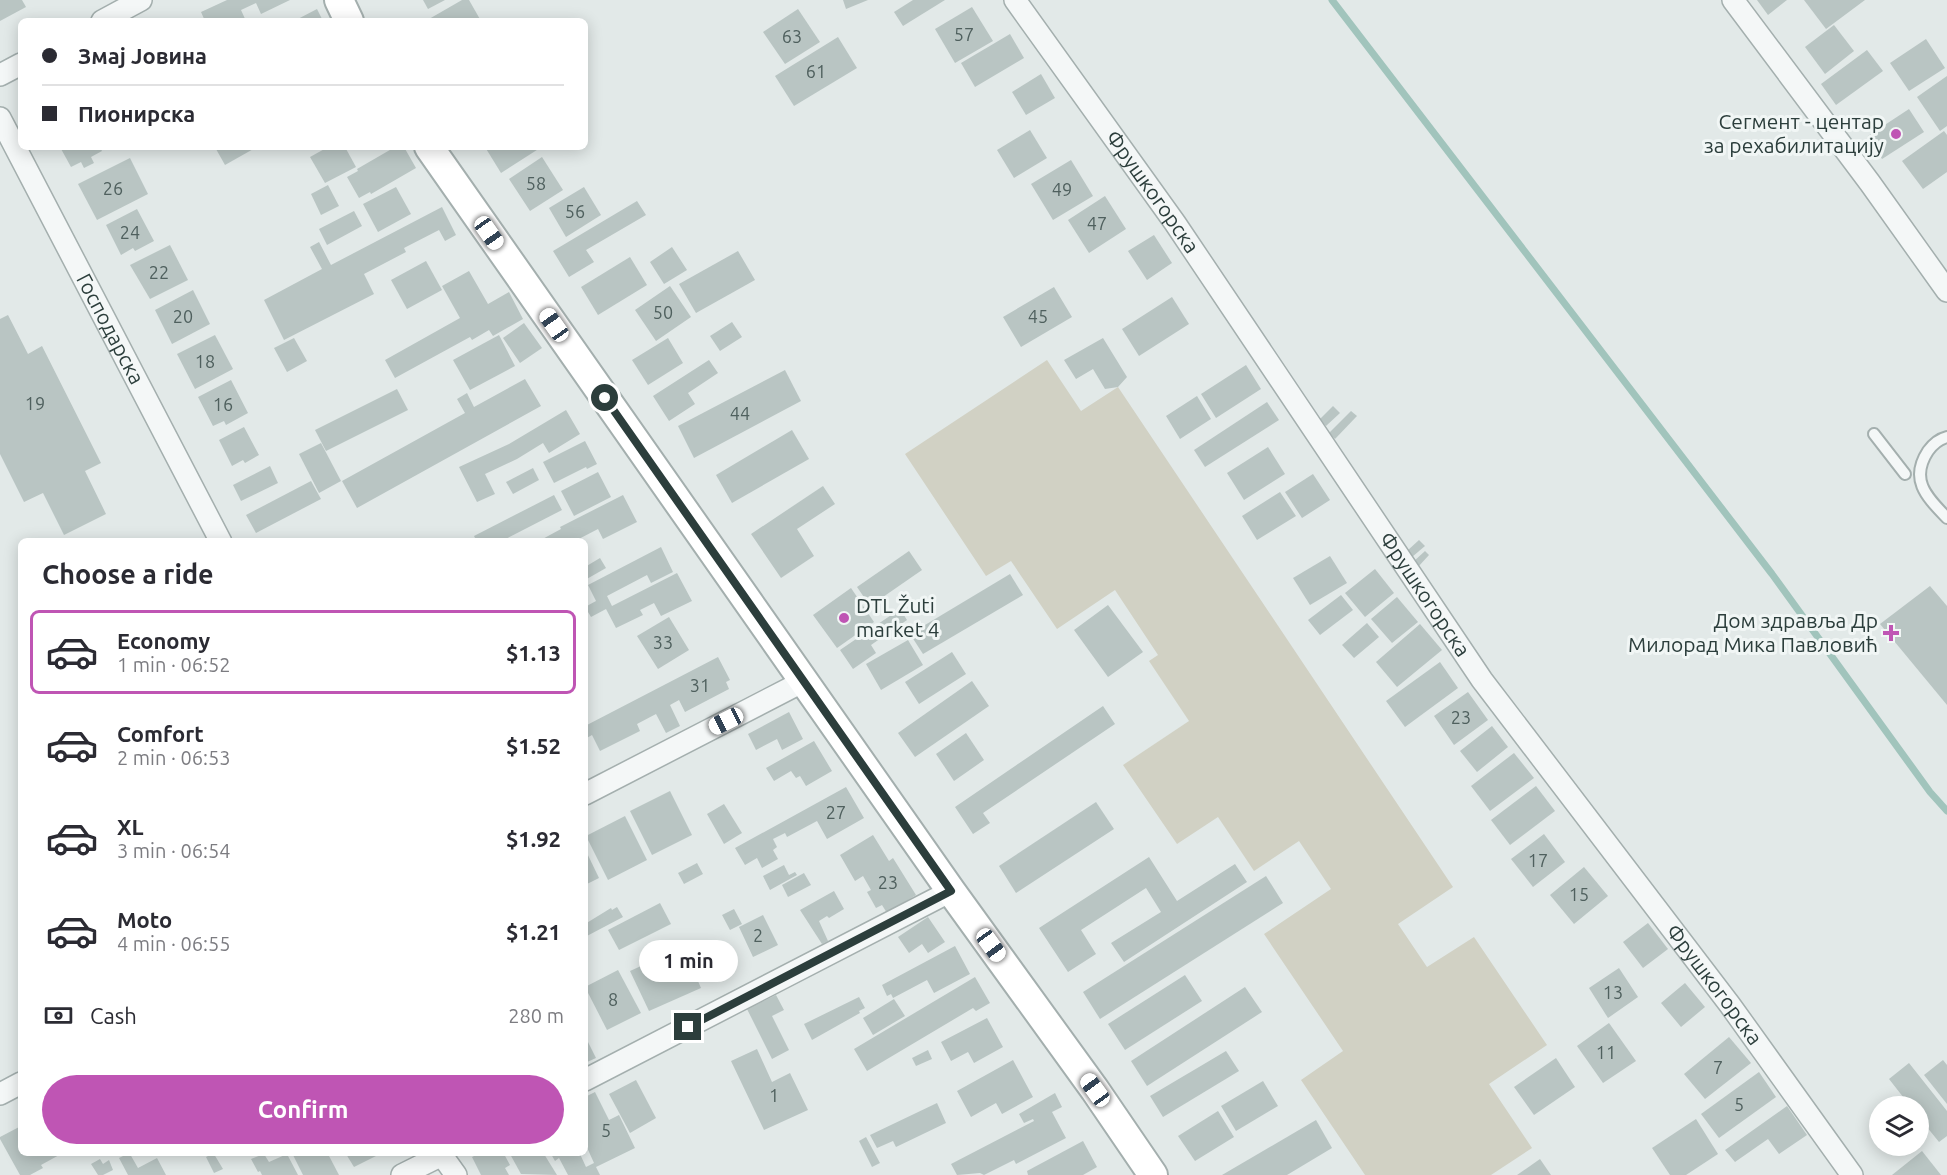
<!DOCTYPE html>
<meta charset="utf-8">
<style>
:root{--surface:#fff;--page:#f2f2f3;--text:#2b2b33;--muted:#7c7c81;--line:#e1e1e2;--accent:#bf55b4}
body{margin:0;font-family:Ubuntu,sans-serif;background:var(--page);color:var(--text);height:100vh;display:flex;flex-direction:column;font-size:22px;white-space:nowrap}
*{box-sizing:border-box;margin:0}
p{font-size:20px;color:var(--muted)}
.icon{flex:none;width:33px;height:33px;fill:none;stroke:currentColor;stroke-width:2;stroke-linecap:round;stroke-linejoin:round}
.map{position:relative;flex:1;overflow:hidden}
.sheet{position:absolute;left:18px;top:538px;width:570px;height:618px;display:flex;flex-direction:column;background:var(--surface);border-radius:9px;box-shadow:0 3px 15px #0003}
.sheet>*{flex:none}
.guide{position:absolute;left:18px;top:18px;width:570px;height:132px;border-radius:9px;box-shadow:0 3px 15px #0003;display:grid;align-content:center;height:132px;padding:0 24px;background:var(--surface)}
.buttons{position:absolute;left:1869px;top:1096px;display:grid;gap:12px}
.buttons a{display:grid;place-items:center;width:60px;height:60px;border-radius:50%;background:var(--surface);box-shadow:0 3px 15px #0003;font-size:30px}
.end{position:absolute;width:27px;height:27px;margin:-14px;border:8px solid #2c3e3c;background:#fff;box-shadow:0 0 0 3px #fff}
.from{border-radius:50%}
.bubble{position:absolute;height:42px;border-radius:21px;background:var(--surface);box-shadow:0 3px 15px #0003;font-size:20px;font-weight:700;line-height:42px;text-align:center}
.car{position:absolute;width:18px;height:36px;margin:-18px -9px;border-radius:8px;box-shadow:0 0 4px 2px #0007;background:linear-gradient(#fff 24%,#345 0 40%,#fff 0 76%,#345 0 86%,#fff 0)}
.guide b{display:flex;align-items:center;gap:21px;height:57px;font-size:22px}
.guide b+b{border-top:2px solid var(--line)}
.guide i{width:15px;height:15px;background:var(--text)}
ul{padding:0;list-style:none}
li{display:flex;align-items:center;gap:18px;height:84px;margin:0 12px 9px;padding:0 12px;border:3px solid transparent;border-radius:9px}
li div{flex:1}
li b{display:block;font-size:22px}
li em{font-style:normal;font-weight:700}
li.current{border-color:var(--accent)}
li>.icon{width:54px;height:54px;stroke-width:1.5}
h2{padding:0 24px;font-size:27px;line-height:72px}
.pay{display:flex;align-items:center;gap:15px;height:66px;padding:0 24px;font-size:22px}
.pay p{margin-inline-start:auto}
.action{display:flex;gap:12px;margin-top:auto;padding:12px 24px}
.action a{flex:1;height:69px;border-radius:36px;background:var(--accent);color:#fff;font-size:24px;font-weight:700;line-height:69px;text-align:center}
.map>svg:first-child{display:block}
</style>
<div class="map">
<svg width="1947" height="1175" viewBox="0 0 1947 1175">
<rect width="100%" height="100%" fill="#e2e9e8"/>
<polygon fill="#d1d1c4" points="1047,360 1081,411 1118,387 1453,887 1398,924 1427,967 1474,937 1547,1045 1489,1084 1532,1148 1491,1175 1365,1175 1301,1080 1343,1051 1264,934 1331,889 1299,841 1254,871 1218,817 1177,844 1123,765 1189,721 1149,661 1158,655 1115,590 1057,629 1011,561 986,576 905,454"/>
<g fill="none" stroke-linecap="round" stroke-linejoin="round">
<polyline stroke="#a1c4bc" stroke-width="7" points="1332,0 1772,574 1930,792 1947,811"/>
</g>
<g fill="#b9c5c3">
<polygon points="0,0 22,0 26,7 0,21"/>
<polygon points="227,0 290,0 261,14 256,3 241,10 246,21 205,21 201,12"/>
<polygon points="423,0 445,0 428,9"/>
<polygon points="462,0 469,0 481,21 430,21 429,19"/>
<polygon points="843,0 868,0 846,9"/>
<polygon points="913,0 945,0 903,26 894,12"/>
<polygon points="1757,0 1787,0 1768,15"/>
<polygon points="1804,0 1865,0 1826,29"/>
<polygon points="972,7 993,41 955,63 935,29"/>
<polygon points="317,9 323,21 294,21"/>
<polygon points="798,9 820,42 785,64 763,32"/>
<polygon points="1834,25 1854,51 1825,74 1805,47"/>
<polygon points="1010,34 1024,58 975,87 961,63"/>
<polygon points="838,37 857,68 794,106 775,76"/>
<polygon points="1926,39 1945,68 1909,91 1890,63"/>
<polygon points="1867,50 1883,71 1836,105 1821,84"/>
<polygon points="1041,74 1055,98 1026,115 1012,92"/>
<polygon points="1947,76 1947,126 1940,131 1917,97"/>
<polygon points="1909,109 1924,132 1882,159 1868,136"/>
<polygon points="1030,130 1047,158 1014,178 997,150"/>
<polygon points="1944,131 1947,135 1947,172 1923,189 1902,161"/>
<polygon points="60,147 100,147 102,151 91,157 94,163 84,168 81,162 71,167"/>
<polygon points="220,147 257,147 225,165 216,149"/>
<polygon points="328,147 345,147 356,167 325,183 310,157"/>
<polygon points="395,147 404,147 416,168 371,194 370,192 359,198 347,177 358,171 357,169"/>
<polygon points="485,147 539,147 540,148 501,173"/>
<polygon points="542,157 563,190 530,211 509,179"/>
<polygon points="130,158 148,194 97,220 78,184"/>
<polygon points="1071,160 1093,196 1053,220 1031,184"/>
<polygon points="328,185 339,206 321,215 311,194"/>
<polygon points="396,187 411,214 378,232 363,204"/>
<polygon points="584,187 601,215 566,237 549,208"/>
<polygon points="1105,196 1126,229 1089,253 1068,220"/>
<polygon points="637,201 646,215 586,250 594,262 569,277 553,251"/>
<polygon points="442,207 456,235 445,241 439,230 404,248 406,252 364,274 374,294 284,340 264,300 322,269 310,247 319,242 331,265"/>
<polygon points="137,209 154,241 135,251 133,248 121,255 106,225"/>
<polygon points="354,211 362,226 327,245 319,229"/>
<polygon points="1154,235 1172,263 1147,280 1128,251"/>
<polygon points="170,245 188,280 150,299 130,265"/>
<polygon points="672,247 687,270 664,284 650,262"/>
<polygon points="738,251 755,280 696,313 679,284"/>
<polygon points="630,257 647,285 598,315 581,287"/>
<polygon points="426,261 442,290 407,309 391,280"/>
<polygon points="469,271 488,304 509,292 523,319 493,336 489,330 472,340 470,337 395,378 385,360 460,318 442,286"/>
<polygon points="670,286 691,317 656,341 635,310"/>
<polygon points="1054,287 1072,317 1021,347 1003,317"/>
<polygon points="193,290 210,324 172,344 155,310"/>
<polygon points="1172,297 1189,324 1139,356 1122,329"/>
<polygon points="8,315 28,354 42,346 101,463 85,471 106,514 64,535 43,493 24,502 0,454 0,319"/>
<polygon points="732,322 742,337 720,351 710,336"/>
<polygon points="524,323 542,348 520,363 503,338"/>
<polygon points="215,335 233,369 195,389 177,354"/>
<polygon points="499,335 515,366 470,390 453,360"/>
<polygon points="294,338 307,361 287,372 274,348"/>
<polygon points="668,338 683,363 648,385 632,360"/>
<polygon points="1103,338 1127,377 1118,387 1105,389 1093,369 1076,379 1064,360"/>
<polygon points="709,360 718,373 688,393 695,404 669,421 653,396"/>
<polygon points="1246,365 1261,389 1216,418 1201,394"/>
<polygon points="785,370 801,401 694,458 678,426"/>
<polygon points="525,379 541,406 357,508 342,481 465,413 457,399 467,393 474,407"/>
<polygon points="231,380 248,413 226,425 224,421 213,426 198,397"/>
<polygon points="397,389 408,410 326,451 315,430"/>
<polygon points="1197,396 1211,419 1180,439 1166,416"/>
<polygon points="1267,402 1279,420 1205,467 1194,450"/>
<polygon points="1333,406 1340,413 1326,426 1320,419"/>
<polygon points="566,410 580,434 549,453 543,443 517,459 485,474 495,494 477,502 459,467 509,444"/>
<polygon points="1351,411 1357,416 1335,439 1329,433"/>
<polygon points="244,427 259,455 245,463 243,460 232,466 219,440"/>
<polygon points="792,430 809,459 732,503 716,475"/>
<polygon points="585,441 597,464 587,469 586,467 554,483 543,462"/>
<polygon points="321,443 341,481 319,493 299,454"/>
<polygon points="1268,447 1285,474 1244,500 1227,473"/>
<polygon points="270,466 278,483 241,501 233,485"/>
<polygon points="533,468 539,480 513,494 506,482"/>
<polygon points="598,472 611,497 574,516 561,491"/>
<polygon points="1313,474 1330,500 1302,518 1285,492"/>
<polygon points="311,481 321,499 256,533 246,515"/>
<polygon points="823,486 835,504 797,529 814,556 781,578 751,534"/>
<polygon points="1280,492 1296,516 1257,540 1242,516"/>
<polygon points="554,495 562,510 500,542 477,542 474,536"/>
<polygon points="623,495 637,522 603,539 598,529 573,542 537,542 561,529 560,527"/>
<polygon points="1419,540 1425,546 1412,557 1407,551"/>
<polygon points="661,547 673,572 651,583 647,575 607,596 612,606 677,573 692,601 661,616 654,603 640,610 643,615 616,628 606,609 591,617 585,607 596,601 588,585"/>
<polygon points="909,551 922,570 870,606 857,587"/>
<polygon points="1425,551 1429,555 1418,567 1413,562"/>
<polygon points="1330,556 1347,583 1310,605 1293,578"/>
<polygon points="600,558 606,568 585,580 585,567"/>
<polygon points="1375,569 1394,593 1365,617 1345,593"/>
<polygon points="1010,574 1023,595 923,654 910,634"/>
<polygon points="1930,586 1947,606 1947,705 1880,624"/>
<polygon points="851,588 874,622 837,648 813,615"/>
<polygon points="1341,595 1353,610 1320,635 1308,620"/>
<polygon points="1397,597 1418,622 1392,643 1371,619"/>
<polygon points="1108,605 1143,652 1108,677 1074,630"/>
<polygon points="900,609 907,620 871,645 876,653 853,669 840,650"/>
<polygon points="669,617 689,650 658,669 637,636"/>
<polygon points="1367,623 1379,637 1354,658 1342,645"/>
<polygon points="1420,624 1442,650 1397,687 1376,662"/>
<polygon points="908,640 923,665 881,690 866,664"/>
<polygon points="952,652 966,674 919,704 905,682"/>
<polygon points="718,657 730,680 726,682 729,689 685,712 679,700 670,705 680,726 666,733 656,714 637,724 640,731 600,751 592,735 585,739 585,726"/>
<polygon points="1440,662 1458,688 1405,727 1386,701"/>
<polygon points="972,681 989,706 915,757 898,733"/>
<polygon points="1468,692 1488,720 1454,745 1434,716"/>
<polygon points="1103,706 1115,724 983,813 990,823 973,834 955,807"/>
<polygon points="789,712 803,739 782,750 777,739 756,750 748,734"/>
<polygon points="1492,726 1508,747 1477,772 1460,751"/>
<polygon points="966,733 984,760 954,781 936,754"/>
<polygon points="814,741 832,771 806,786 800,776 796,778 791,771 774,781 766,768"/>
<polygon points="1514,753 1534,778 1490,811 1471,786"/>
<polygon points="1536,786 1555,811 1510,845 1491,820"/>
<polygon points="846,787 864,818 827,839 817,821 787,837 785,833 773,839 777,847 773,850 778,859 762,868 757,858 745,865 735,848"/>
<polygon points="670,791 692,835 652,855 630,811"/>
<polygon points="1096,802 1114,829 1016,893 999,866"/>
<polygon points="724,804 742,833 724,844 707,814"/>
<polygon points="625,816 647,860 608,880 586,836"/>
<polygon points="1544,834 1565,862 1533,887 1511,859"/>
<polygon points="873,835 889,861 893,858 916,895 887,913 882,905 876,908 867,892 871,890 863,876 855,881 840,855"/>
<polygon points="585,849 599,878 585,885"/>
<polygon points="1149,857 1177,901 1235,864 1247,882 1124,962 1111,943 1161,912 1146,888 1081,930 1096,954 1068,972 1039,928"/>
<polygon points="697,863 703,874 684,884 678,873"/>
<polygon points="784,865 789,875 795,872 797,875 770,890 763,876"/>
<polygon points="1584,867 1608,896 1574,924 1550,895"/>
<polygon points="804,873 811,885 788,897 782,885"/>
<polygon points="1266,876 1283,903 1100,1019 1083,992"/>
<polygon points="834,891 844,909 829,918 827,916 819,921 828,941 822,944 800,910"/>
<polygon points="660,903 671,924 619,950 608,930"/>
<polygon points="617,907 623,917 585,937 585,924 611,908 612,910"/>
<polygon points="734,909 742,924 730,930 722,915"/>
<polygon points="763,915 778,945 753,957 739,927"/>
<polygon points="928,917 945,942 928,953 922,944 909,953 898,937"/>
<polygon points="1648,923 1668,949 1643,968 1623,942"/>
<polygon points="955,946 970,974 934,993 927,980 893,998 891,994 887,996 882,985"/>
<polygon points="683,947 701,988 649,1011 630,971"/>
<polygon points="1619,968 1638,997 1608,1018 1589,988"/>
<polygon points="618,970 641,1013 607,1030 585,987"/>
<polygon points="1185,975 1202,1001 1125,1050 1108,1024"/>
<polygon points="975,977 990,1003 976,1011 973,1008 867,1071 854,1049"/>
<polygon points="1685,983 1705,1007 1681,1027 1661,1003"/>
<polygon points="1245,987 1262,1012 1147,1086 1131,1061"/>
<polygon points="776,995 784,1010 772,1016 789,1050 772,1059 747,1009"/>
<polygon points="859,997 865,1008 859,1011 860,1013 812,1040 804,1024"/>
<polygon points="894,999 905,1016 873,1035 863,1018"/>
<polygon points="987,1018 1003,1047 974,1063 968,1052 951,1061 941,1042"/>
<polygon points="1609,1023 1636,1061 1603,1083 1577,1046"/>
<polygon points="585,1036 596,1058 585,1063"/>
<polygon points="1729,1037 1751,1063 1705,1099 1684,1074"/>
<polygon points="757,1049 772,1082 790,1073 808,1110 764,1130 731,1061"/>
<polygon points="928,1050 932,1059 916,1066 912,1058"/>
<polygon points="1226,1051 1239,1071 1163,1117 1150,1096"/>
<polygon points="1556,1058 1575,1087 1534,1115 1514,1087"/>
<polygon points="1013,1060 1033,1097 1002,1114 996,1103 971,1117 957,1091"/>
<polygon points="1943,1060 1947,1065 1947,1104 1924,1075"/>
<polygon points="1909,1063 1947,1111 1947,1136 1939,1142 1918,1116 1918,1107 1911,1107 1889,1079"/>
<polygon points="1759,1072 1776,1097 1719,1138 1701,1114"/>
<polygon points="636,1080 656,1118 630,1133 609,1094"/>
<polygon points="1263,1081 1278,1106 1236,1131 1221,1106"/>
<polygon points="595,1092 609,1120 619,1115 635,1148 596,1167 600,1175 568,1175 559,1158 555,1161 551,1154 580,1154 586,1167 594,1163 585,1143 585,1097"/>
<polygon points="1055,1093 1062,1107 1052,1112 1066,1138 1016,1164 1014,1160 984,1175 980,1173 957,1175 951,1164 1034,1121 1033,1119 1024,1123 1019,1114"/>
<polygon points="937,1103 946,1123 896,1147 893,1141 877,1148 870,1135"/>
<polygon points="1787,1106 1807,1135 1779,1154 1768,1139 1735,1162 1725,1150"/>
<polygon points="1218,1111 1234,1137 1195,1161 1178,1136"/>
<polygon points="1696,1119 1718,1154 1686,1175 1670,1175 1652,1148"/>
<polygon points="1316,1120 1332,1148 1287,1175 1222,1175"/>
<polygon points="21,1126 21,1154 61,1154 41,1165 43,1168 30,1175 20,1175 0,1139 0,1137"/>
<polygon points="866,1137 880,1163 872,1167 859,1141"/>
<polygon points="1083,1141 1097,1167 1083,1175 1028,1175 1027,1171"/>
<polygon points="1922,1151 1941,1175 1892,1175"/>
<polygon points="127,1154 130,1154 138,1168 157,1158 166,1175 128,1175 119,1158"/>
<polygon points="212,1154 214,1154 223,1169 214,1173 206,1157"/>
<polygon points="264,1154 269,1162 287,1154 298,1175 262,1175 260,1171 258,1172 251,1159"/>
<polygon points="297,1154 328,1154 339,1175 303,1175 293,1155"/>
<polygon points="346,1154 380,1154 354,1167"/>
<polygon points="478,1154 504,1154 510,1165 505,1168 509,1175 481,1175 472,1157"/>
<polygon points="510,1154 544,1154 557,1175 521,1174"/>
<polygon points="100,1159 103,1164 109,1160 113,1170 103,1175 98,1175 91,1164"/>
<polygon points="1540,1159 1551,1175 1517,1175"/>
</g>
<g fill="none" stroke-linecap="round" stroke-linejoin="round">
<g stroke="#a4afae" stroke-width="14">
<g id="lane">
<polyline points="1874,434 1905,474"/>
<path d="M 1947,437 C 1939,439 1933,444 1928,451 C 1909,480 1927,497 1947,518"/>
</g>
</g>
<g stroke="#a4afae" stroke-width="24">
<g id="street">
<path id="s1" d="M 1015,0 L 1175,223 L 1482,680 L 1730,1005 L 1852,1175"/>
<polyline points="1733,0 1870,183 1947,291"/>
<polyline points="102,21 141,0"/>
<polyline points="0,75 21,64"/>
<path id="s2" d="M 0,118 L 221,542"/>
<polyline points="585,794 804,681"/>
<polyline points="585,1080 951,891"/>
<polyline points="0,1094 21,1083"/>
<polyline points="441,1154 456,1175"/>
<polyline points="402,1175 444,1154"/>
</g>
</g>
<g stroke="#a4afae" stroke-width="32">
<g id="secondary">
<polyline points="339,0 349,21"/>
<polyline points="429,147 951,891 1095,1090 1153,1175"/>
</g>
</g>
<use href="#lane" stroke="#f4f7f7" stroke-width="10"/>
<use href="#street" stroke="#f4f7f7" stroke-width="21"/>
<use href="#secondary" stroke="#fff" stroke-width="28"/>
</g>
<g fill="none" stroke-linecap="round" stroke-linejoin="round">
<polyline stroke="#2c3e3c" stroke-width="8" points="605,398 951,891 688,1027"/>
</g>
<g fill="#bf55b4" stroke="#f1f6f5" stroke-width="2">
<circle cx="1896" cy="134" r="6"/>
<circle cx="844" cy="618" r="6"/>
<path d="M1888 624h6v6h6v6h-6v6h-6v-6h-6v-6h6z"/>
</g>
<g text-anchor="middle" stroke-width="6" stroke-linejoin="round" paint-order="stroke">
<g font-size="18" fill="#4f605e">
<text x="964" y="41">57</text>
<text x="792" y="43">63</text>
<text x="816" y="78">61</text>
<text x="536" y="190">58</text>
<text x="113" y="195">26</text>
<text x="1062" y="196">49</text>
<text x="575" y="218">56</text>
<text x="1097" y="230">47</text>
<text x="130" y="239">24</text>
<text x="159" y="279">22</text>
<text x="663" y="319">50</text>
<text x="183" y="323">20</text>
<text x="1038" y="323">45</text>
<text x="205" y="368">18</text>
<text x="35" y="410">19</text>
<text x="223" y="411">16</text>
<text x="740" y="420">44</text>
<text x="663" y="649">33</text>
<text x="700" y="692">31</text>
<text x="1461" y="724">23</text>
<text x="836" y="819">27</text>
<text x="1538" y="867">17</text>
<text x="888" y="889">23</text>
<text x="1579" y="901">15</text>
<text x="758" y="942">2</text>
<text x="1613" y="999">13</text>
<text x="613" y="1006">8</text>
<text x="1606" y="1059">11</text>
<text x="1718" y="1074">7</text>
<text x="774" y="1102">1</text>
<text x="1739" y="1111">5</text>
<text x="606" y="1137">5</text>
</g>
<g font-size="21" fill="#2c3e3c" stroke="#f1f6f5" text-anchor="end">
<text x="1884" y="129">Сегмент - центар<tspan x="1884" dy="24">за рехабилитацију</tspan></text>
<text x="856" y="613" text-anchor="start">DTL Žuti<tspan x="856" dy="24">market 4</tspan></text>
<text x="1878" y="628">Дом здравља Др<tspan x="1878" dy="24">Милорад Мика Павловић</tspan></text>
</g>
<g font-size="21" fill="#2c3e3c" stroke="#f1f6f5">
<text dy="7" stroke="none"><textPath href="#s1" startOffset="236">Фрушкогорска</textPath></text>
<text dy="7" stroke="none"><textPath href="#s2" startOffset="238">Господарска</textPath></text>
<text dy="7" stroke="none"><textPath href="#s1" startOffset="722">Фрушкогорска</textPath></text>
<text dy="7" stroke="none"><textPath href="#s1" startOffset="1208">Фрушкогорска</textPath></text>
</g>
</g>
</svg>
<div class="buttons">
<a><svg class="icon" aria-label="layers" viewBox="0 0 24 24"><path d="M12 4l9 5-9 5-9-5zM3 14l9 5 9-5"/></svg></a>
</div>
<i class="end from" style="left:605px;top:398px"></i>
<i class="end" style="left:688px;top:1027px"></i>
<div class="bubble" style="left:639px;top:940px;width:99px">1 min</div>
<i class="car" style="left:489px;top:233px;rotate:145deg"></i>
<i class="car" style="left:554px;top:325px;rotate:325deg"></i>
<i class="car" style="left:726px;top:721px;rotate:243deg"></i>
<i class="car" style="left:991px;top:945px;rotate:144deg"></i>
<i class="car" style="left:1095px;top:1090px;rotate:324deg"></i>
<div class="guide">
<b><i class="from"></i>Змај Јовина</b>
<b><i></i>Пионирска</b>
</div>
<section class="sheet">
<h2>Choose a ride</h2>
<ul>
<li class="current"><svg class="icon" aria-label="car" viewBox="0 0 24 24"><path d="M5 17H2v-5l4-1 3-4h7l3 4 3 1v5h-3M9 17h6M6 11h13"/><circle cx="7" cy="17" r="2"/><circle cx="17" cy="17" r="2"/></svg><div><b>Economy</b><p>1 min · 06:52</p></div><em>$1.13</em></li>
<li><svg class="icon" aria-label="car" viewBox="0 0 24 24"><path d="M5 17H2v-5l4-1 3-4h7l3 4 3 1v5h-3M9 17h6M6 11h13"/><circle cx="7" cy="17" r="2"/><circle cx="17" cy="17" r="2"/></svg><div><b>Comfort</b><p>2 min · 06:53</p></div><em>$1.52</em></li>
<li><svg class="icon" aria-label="car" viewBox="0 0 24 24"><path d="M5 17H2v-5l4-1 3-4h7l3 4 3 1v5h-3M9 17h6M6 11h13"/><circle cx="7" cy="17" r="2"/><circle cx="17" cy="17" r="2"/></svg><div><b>XL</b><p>3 min · 06:54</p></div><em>$1.92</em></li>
<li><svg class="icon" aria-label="car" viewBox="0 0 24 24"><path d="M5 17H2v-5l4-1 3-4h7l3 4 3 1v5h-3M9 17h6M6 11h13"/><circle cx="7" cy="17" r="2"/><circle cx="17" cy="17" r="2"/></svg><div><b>Moto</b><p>4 min · 06:55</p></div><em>$1.21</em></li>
</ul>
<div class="pay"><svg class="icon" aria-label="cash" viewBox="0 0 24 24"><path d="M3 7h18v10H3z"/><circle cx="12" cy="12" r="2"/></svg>Cash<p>280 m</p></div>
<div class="action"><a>Confirm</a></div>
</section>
</div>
